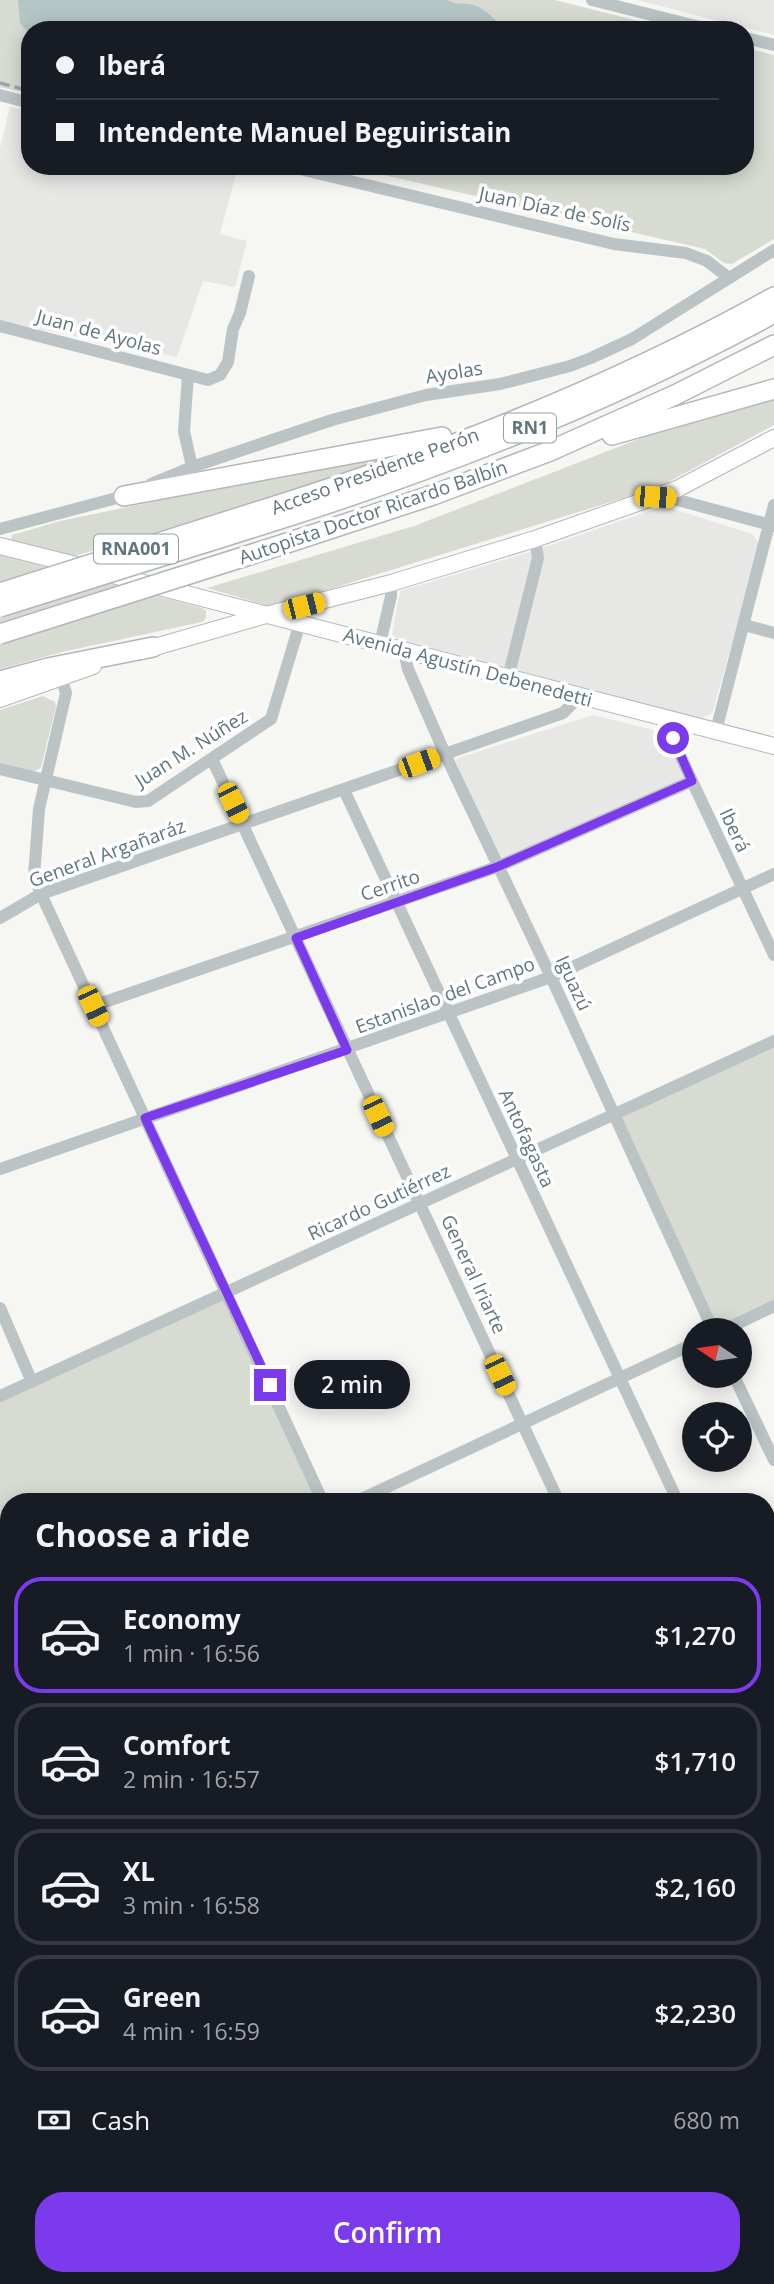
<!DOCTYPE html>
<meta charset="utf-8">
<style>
:root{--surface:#171b24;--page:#20242c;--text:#f1f3f6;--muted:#9ea1a6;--line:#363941;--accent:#7c3aed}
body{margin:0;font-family:"Open Sans",sans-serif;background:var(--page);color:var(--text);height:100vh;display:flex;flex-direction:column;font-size:26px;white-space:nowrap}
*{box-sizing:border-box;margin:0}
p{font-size:23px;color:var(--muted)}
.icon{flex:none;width:38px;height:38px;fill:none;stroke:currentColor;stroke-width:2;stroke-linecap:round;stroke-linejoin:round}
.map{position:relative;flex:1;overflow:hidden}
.panel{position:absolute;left:0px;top:1493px;width:775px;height:793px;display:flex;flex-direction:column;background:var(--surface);border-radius:28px 28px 0 0;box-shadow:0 4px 18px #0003}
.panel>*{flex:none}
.banner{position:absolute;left:21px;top:21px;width:733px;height:154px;border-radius:28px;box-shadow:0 4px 18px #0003;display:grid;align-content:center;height:154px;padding:0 35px;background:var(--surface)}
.needle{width:46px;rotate:283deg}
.fabs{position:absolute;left:682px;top:1318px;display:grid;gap:14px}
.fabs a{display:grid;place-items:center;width:70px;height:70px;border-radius:50%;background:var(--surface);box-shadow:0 4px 18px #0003;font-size:35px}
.end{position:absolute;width:32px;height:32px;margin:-16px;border:9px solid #7c3aed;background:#fff;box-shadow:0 0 0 4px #fff}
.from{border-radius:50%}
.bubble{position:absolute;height:49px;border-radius:24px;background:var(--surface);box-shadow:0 4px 18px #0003;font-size:23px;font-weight:600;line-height:49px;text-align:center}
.car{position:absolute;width:21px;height:42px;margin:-21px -10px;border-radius:9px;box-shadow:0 0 5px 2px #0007;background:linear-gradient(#f5c518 24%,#345 0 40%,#f5c518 0 76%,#345 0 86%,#f5c518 0)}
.banner b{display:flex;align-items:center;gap:24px;height:66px;font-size:26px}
.banner b+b{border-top:2px solid var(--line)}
.banner i{width:18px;height:18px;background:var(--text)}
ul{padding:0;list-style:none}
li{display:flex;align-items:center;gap:21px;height:116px;margin:0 14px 10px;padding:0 21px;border:4px solid var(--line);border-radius:28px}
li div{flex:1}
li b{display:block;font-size:26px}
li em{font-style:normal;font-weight:600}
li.on{border-color:var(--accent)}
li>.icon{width:63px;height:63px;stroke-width:1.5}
h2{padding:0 35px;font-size:32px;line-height:84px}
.pay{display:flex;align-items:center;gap:18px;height:77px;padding:0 35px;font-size:26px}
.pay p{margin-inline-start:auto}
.primary-button{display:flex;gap:14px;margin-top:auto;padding:14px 35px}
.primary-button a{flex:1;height:80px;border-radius:28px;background:var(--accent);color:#fff;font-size:28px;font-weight:600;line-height:80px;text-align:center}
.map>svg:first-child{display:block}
</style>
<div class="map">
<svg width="774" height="2284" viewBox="0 0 774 2284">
<rect width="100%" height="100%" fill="#f6f6f3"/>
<g fill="#e7e7e6">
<polygon points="637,0 774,0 774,35"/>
<polygon points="10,107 30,111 30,166 238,166 220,234 247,241 235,287 203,281 177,357 0,321 0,148"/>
<polygon points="664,506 752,534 760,544 712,714 701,718 398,639 392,634 400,591 533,551"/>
<polygon points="593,715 662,732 684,779 501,861 455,759"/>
</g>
<g fill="#d7dbd2">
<polygon points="0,0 555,0 674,30 30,30 30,94 0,87"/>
<polygon points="746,48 774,55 774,239 732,264 724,263 705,249 345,166 746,166"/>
<polygon points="774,399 774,425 659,487 272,607 207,588 414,526 652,434"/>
<polygon points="414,448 289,493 71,557 11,541 12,535 60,521"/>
<polygon points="0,555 202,608 206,611 206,618 202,622 62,652 0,669"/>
<path d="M 43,696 L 55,702 L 56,707 L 41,767 C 30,778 13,768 0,764 L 0,710 Z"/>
<polygon points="774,1041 774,1306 713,1330 614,1114"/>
<polygon points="227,1294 323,1501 9,1502 9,1656 0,1659 0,1396"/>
<polygon points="0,1690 9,1740 9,1841 0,1820"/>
</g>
<path fill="#b4c5c6" d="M 18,0 L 447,0 C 457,5 458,3 468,4 C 483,5 495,20 505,30 L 30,30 L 30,35 L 20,23 Z"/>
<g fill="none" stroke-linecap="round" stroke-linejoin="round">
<g stroke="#b2b8bb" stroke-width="18">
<g id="major">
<polyline points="0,546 84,567"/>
<polyline points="105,573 774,746"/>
<polyline points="141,651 266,615 391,583 535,539 677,489 774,438"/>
<polyline points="0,699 93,666"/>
<polyline points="766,1537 774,1534"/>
<polyline points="766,1564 774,1560"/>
<polyline points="0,1877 9,1874"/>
<polyline points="0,1914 9,1911"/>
<polyline points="766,2237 774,2233"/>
<polyline points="766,2261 774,2258"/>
<polyline points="656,2284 674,2277"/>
<polyline points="711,2284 728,2277"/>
</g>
</g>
<g stroke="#b2b7b9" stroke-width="22">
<g id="highway">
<polyline points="612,435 774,389"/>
<polyline points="124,496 442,437"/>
<path d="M 272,507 C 444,453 616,385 774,297"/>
<path d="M 277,520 C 448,466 616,399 774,313"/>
<polyline points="284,544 433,495 550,451 675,395 774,345"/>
<polyline points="0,681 48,668 153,647"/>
</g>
</g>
<g stroke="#bcc3c5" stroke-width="12">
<polyline points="592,0 712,30"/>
<polyline points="746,38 774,45"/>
<polyline points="0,95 30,103"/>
<polyline points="287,166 614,244 686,253 707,261 729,278"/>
<polyline points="0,326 208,380 220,375 228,362 233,329 240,313 249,276"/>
<polyline points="188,375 184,431 192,467"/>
<polyline points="151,484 192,467 332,420 426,395 500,384 570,366 591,358 632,339 774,250"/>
<polyline points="659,498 674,499 774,526"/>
<polyline points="0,529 128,495"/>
<polyline points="744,625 774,633"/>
<polyline points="380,644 391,596 391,583"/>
<polyline points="404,651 408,669 445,754 551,977 713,1330"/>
<polyline points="61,677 66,693 39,809 34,876 41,894 323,1502"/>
<polyline points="508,678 538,558 535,539"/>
<polyline points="668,718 672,738 692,781 774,955"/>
<polyline points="716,731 774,505"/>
<polyline points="212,759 559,1502"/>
<polyline points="0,769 136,802 148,801 271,719 300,623"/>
<polyline points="344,790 678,1502"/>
<polyline points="0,918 41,894 563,713 580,696"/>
<polyline points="93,1006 497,867 692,781"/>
<polyline points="0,1169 551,977 774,874"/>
<polyline points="0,1308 32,1382"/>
<polyline points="724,1330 774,1306"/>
<polyline points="734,1376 774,1460"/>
<polyline points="0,1396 774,1041"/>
<polyline points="355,1502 695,1343"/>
<polyline points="0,1659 9,1656"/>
<polyline points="0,1690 9,1740"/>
<polyline points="766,1698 774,1714"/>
<polyline points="766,1809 774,1805"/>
<polyline points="0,1820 9,1841"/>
<polyline points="766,1932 774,1928"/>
<polyline points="766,1950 774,1967"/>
<polyline points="766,2037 774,2033"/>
<polyline points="0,2133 9,2130"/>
<polyline points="104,2277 105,2284"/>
<polyline points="186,2277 188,2284"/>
<polyline points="449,2277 452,2284"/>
<polyline points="687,2277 690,2284"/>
<polyline points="223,2284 242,2277"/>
</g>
<use href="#major" stroke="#fff" stroke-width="16"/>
<use href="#highway" stroke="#fff" stroke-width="19"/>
<polyline stroke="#9ca6aa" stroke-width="3.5" stroke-dasharray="10 5" stroke-linecap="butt" points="0,83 30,91"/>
<g stroke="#b2b7b9" stroke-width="22" stroke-linecap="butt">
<g id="highway-bridge">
<polyline points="0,593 272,507"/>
<polyline points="0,607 277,520"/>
<polyline points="0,634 284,544"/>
</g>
</g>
<use href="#highway-bridge" stroke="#fff" stroke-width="19"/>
</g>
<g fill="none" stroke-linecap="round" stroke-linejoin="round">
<polyline stroke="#7c3aed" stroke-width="9" points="270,1385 145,1118 347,1050 296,938 497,867 692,781 673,738"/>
</g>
<g text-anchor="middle" stroke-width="7" stroke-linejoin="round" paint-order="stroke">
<g fill="#fff" stroke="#90a0a5" stroke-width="2">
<rect x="504" y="413.5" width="52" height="29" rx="5"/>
<rect x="94" y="534.5" width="84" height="29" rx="5"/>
</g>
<g font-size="18" font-weight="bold" fill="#61777e">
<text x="530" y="434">RN1</text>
<text x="136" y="555">RNA001</text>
</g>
<g font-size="19" fill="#61777e" stroke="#fff">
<text transform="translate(555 209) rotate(12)" y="7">Juan Díaz de Solís</text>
<text transform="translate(99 332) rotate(15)" y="7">Juan de Ayolas</text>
<text transform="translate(454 372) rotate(-9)" y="7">Ayolas</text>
<text transform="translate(375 471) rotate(-20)" y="7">Acceso Presidente Perón</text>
<text transform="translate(373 512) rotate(-19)" y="7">Autopista Doctor Ricardo Balbín</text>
<text transform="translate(468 667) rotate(15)" y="7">Avenida Agustín Debenedetti</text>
<text transform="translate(191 748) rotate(-32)" y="7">Juan M. Núñez</text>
<text transform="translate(735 830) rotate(65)" y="7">Iberá</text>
<text transform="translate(107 853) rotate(-20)" y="7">General Argañaráz</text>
<text transform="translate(390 885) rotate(-19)" y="7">Cerrito</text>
<text transform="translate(574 983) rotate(65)" y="7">Iguazú</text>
<text transform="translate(445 995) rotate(-20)" y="7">Estanislao del Campo</text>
<text transform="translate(527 1138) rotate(65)" y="7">Antofagasta</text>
<text transform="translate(379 1202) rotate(-25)" y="7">Ricardo Gutiérrez</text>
<text transform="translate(474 1274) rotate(65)" y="7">General Iriarte</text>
</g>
</g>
</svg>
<div class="fabs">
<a><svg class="needle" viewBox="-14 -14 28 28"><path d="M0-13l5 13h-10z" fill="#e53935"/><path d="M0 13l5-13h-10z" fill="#9ea1a6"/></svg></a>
<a><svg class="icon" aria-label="locate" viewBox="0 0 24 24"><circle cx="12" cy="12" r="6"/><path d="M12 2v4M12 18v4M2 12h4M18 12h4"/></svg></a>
</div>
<i class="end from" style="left:673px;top:738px"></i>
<i class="end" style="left:270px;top:1385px"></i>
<div class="bubble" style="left:294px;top:1360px;width:116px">2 min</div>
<i class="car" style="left:655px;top:497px;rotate:94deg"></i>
<i class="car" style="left:304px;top:606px;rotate:76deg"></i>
<i class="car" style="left:419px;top:763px;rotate:70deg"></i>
<i class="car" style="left:233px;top:803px;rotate:154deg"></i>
<i class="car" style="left:93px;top:1006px;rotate:155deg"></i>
<i class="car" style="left:378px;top:1116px;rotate:155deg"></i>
<i class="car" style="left:500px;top:1375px;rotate:155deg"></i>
<div class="banner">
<b><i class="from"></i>Iberá</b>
<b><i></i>Intendente Manuel Beguiristain</b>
</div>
<section class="panel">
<h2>Choose a ride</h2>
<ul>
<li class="on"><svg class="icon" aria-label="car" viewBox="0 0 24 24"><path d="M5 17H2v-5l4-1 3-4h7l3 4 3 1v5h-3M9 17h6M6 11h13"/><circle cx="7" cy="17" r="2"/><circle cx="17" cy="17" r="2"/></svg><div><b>Economy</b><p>1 min · 16:56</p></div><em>$1,270</em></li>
<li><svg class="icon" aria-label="car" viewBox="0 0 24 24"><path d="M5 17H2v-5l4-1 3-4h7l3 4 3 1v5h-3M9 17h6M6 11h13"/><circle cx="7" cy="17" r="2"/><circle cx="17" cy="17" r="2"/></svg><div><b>Comfort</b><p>2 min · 16:57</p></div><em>$1,710</em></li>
<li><svg class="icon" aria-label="car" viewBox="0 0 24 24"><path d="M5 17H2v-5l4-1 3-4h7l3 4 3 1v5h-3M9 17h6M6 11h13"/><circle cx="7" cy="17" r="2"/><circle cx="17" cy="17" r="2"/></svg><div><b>XL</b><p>3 min · 16:58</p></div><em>$2,160</em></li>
<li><svg class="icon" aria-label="car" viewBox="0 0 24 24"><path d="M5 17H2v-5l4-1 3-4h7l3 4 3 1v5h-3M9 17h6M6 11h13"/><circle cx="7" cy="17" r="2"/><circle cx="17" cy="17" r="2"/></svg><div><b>Green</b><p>4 min · 16:59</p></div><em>$2,230</em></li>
</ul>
<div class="pay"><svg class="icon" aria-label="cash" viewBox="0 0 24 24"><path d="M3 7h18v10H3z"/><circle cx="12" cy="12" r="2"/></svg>Cash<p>680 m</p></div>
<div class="primary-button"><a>Confirm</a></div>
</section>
</div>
